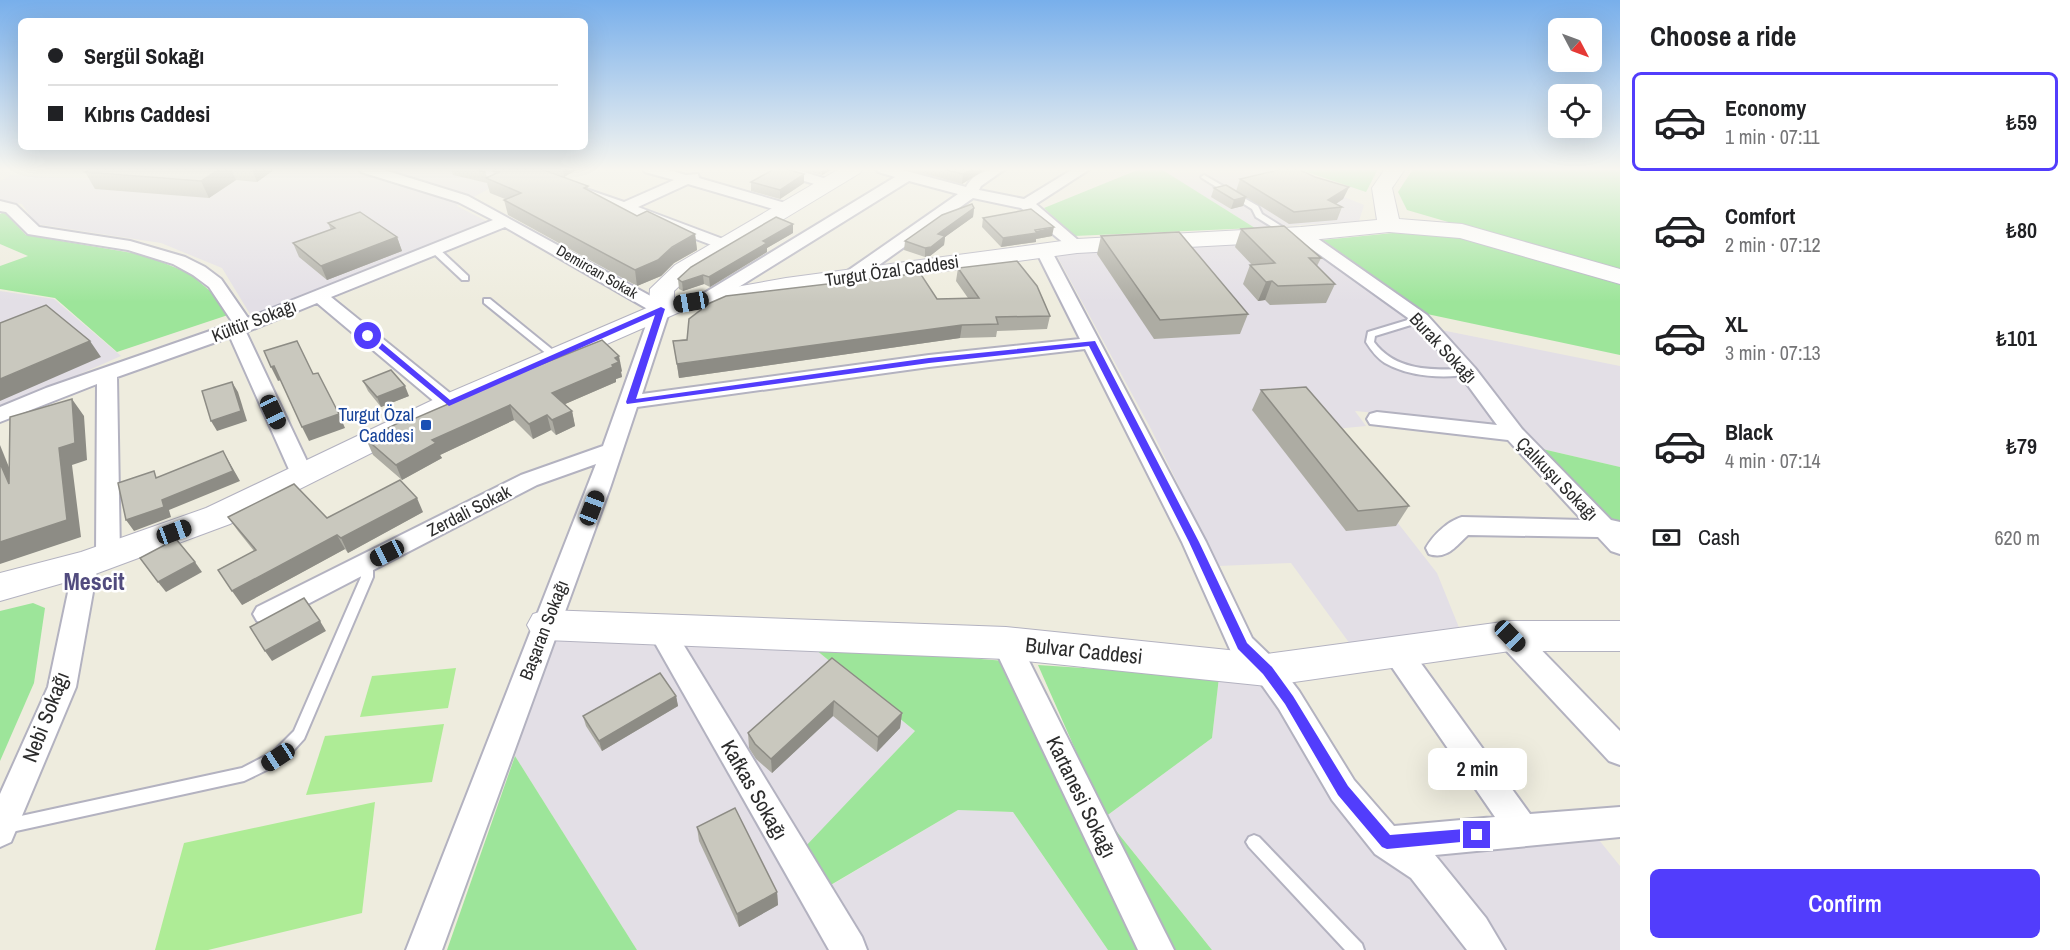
<!DOCTYPE html>
<meta charset="utf-8">
<style>
:root{--surface:#fff;--page:#f2f2f2;--text:#202124;--muted:#757577;--line:#e0e0e0;--accent:#523dfc}
body{margin:0;font-family:"Archivo Narrow",sans-serif;background:var(--page);color:var(--text);height:100vh;display:flex;flex-direction:column;font-size:22px;white-space:nowrap}
*{box-sizing:border-box;margin:0}
p{font-size:20px;color:var(--muted)}
.icon{flex:none;width:33px;height:33px;fill:none;stroke:currentColor;stroke-width:2;stroke-linecap:round;stroke-linejoin:round}
.map{position:relative;flex:1;overflow:hidden}
.drawer{display:flex;flex-direction:column;background:var(--surface);width:450px}
.drawer>*{flex:none}
.top-card{position:absolute;left:18px;top:18px;width:570px;height:132px;border-radius:9px;box-shadow:0 6px 24px #0002;display:grid;align-content:center;height:132px;padding:0 30px;background:var(--surface)}
.needle{width:39px;rotate:131deg}
.controls{position:absolute;left:1548px;top:18px;display:grid;gap:12px}
.controls a{display:grid;place-items:center;width:54px;height:54px;border-radius:9px;background:var(--surface);box-shadow:0 6px 24px #0002;font-size:30px}
.end{position:absolute;width:27px;height:27px;margin:-14px;border:8px solid #523dfc;background:#fff;box-shadow:0 0 0 3px #fff}
.from{border-radius:50%}
.bubble{position:absolute;height:42px;border-radius:9px;background:var(--surface);box-shadow:0 6px 24px #0002;font-size:20px;font-weight:600;line-height:42px;text-align:center}
.car{position:absolute;width:18px;height:36px;margin:-18px -9px;border-radius:8px;box-shadow:0 0 4px 2px #0007;background:linear-gradient(#222 24%,#8ab4d8 0 40%,#222 0 76%,#8ab4d8 0 86%,#222 0)}
.top-card b{display:flex;align-items:center;gap:21px;height:57px;font-size:22px}
.top-card b+b{border-top:2px solid var(--line)}
.top-card i{width:15px;height:15px;background:var(--text)}
ul{padding:0;list-style:none}
li{display:flex;align-items:center;gap:18px;height:99px;margin:0 12px 9px;padding:0 18px;border:3px solid transparent;border-radius:9px}
li div{flex:1}
li b{display:block;font-size:22px}
li em{font-style:normal;font-weight:600}
li.on{border-color:var(--accent)}
li>.icon{width:54px;height:54px;stroke-width:1.5}
h2{padding:0 30px;font-size:27px;line-height:72px}
.pay{display:flex;align-items:center;gap:15px;height:66px;padding:0 30px;font-size:22px}
.pay p{margin-inline-start:auto}
.cta{display:flex;gap:12px;margin-top:auto;padding:12px 30px}
.cta a{flex:1;height:69px;border-radius:9px;background:var(--accent);color:#fff;font-size:24px;font-weight:600;line-height:69px;text-align:center}
main{display:flex;flex:1;min-height:0}
.map>svg:first-child{display:block}
</style>
<main>
<div class="map">
<svg width="1620" height="950" viewBox="0 0 1620 950">
<rect width="100%" height="100%" fill="#eeecde"/>
<g fill="#e3dfe6">
<polygon points="114,169 526,169 457,206 490,223 253,319 222,268 161,243 36,224 22,204 0,200 0,181 11,175 96,179"/>
<polygon points="1160,169 1275,169 1364,205 1359,221 1255,228"/>
<polygon points="1299,240 1416,325 1620,366 1620,467 1538,448 1516,426 1355,411 1366,426 1325,430 1437,573 1460,630 1350,644 1291,563 1218,566 1151,429 1056,254"/>
<polygon points="0,291 54,299 121,356 0,409"/>
<polygon points="553,636 810,645 915,731 805,848 828,887 958,810 1013,812 1108,950 637,950 515,756"/>
<polygon points="1219,677 1287,683 1386,829 1440,856 1599,840 1620,866 1620,950 1212,950 1105,817 1212,738"/>
</g>
<g fill="#9de59a">
<polygon points="1140,169 1161,169 1255,228 1074,236 1044,208"/>
<polygon points="1298,169 1378,169 1366,192"/>
<polygon points="1413,169 1620,169 1620,272 1407,210 1398,192"/>
<polygon points="4,212 26,235 144,255 189,273 210,291 228,315 117,352 55,298 0,289 0,266 28,256 0,244 0,214"/>
<polygon points="1393,233 1463,237 1620,284 1620,355 1427,314 1323,240"/>
<polygon points="1538,448 1620,467 1620,520 1611,520"/>
<polygon points="33,603 45,608 34,683 0,761 0,611"/>
<polygon points="810,645 1005,661 1145,950 1108,950 1013,812 958,810 829,886 804,848 915,731"/>
<polygon points="1038,665 1219,677 1212,738 1105,817 1212,950 1174,950 1105,817"/>
<polygon points="515,756 637,950 447,950"/>
</g>
<g fill="#aeec96">
<polygon points="456,668 448,708 360,717 372,676"/>
<polygon points="444,724 432,782 306,795 325,736"/>
<polygon points="375,802 362,913 208,950 155,950 184,843"/>
</g>
<g fill="none" stroke-linecap="round" stroke-linejoin="round">
<g stroke="#b3b2c0" stroke-width="4">
<g id="lane">
<polygon points="1204,175 1258,206 1262,214 1294,234 1287,236 1256,217 1252,209 1202,178 1201,177"/>
<polygon points="431,247 437,247 468,276 468,280 462,280 431,251"/>
<polygon points="484,299 490,299 559,355 560,357 559,359 553,359 484,303"/>
<path d="M 1421,316 L 1424,317 L 1424,321 L 1375,336 L 1374,342 C 1396,372 1434,370 1468,369 L 1473,372 L 1471,374 C 1445,379 1409,377 1385,363 C 1377,358 1371,350 1366,342 L 1368,332 Z"/>
<polygon points="367,559 371,560 373,563 373,577 304,739 283,762 244,781 7,833 2,831 0,825 2,821 7,819 242,768 273,752 294,731 361,577 361,563 363,560"/>
<polygon points="1254,835 1259,837 1362,944 1364,950 1345,950 1249,847 1246,842 1249,837"/>
</g>
</g>
<g stroke="#b3b2c0" stroke-width="4">
<g id="street">
<polygon points="359,169 381,169 468,196 667,305 670,309 642,394 929,355 1080,339 1036,251 1038,248 1050,248 1206,542 1252,638 1277,662 1299,691 1354,780 1394,826 1495,817 1387,660 1383,652 1387,644 1397,641 1407,644 1530,814 1620,807 1620,837 1435,855 1486,918 1505,950 1467,950 1411,878 1375,854 1332,800 1279,709 1257,678 1232,654 1182,542 1085,349 929,367 637,407 610,488 442,950 406,950 596,464 537,485 275,621 266,624 257,621 253,614 257,607 521,475 603,446 651,311 505,227 331,297 456,398 459,403 456,408 449,409 442,408 317,303 246,332 313,474 310,479 302,482 294,479 291,474 230,337 117,377 120,556 117,563 108,565 99,563 96,556 97,384 0,422 0,407 46,388 233,323 209,287 193,275 173,264 128,250 28,234 6,212 0,211 0,201 16,205 39,227 130,241 185,257 205,267 221,279 248,318 493,220 458,202 361,172"/>
<polygon points="643,169 666,169 686,175 698,174 699,178 792,205 795,208 787,213 688,184 638,207 731,242 733,245 725,250 581,196 579,193 586,189 624,202 674,180 645,172"/>
<polygon points="772,169 794,169 833,181 835,184 828,188 774,172"/>
<path d="M 876,169 L 899,169 L 966,187 C 974,172 989,169 1005,169 L 981,186 L 979,190 L 1024,199 L 1073,169 L 1090,169 L 1036,204 L 1085,246 L 1083,249 L 1071,249 L 1021,208 L 973,198 L 858,280 L 846,280 L 843,276 L 846,272 L 958,194 L 909,181 L 713,303 L 701,303 L 698,299 L 701,295 L 895,177 L 878,172 Z"/>
<path d="M 1301,229 L 1307,231 L 1427,315 L 1475,368 L 1522,429 L 1611,520 L 1620,522 L 1620,554 L 1611,551 L 1598,537 L 1468,535 C 1456,546 1447,560 1429,554 L 1426,548 C 1433,535 1448,521 1462,517 L 1582,520 L 1508,440 L 1370,424 L 1367,419 L 1370,414 L 1377,412 L 1497,425 L 1461,376 L 1415,323 L 1295,237 L 1293,234 L 1295,231 Z"/>
<polygon points="86,555 95,557 98,564 76,687 11,842 0,847 0,794 48,687 74,564 77,557"/>
<polygon points="660,618 669,621 862,937 867,950 829,950 647,629 651,621"/>
<polygon points="1510,625 1520,628 1620,731 1620,765 1609,761 1500,644 1497,636 1500,628"/>
<polygon points="1006,632 1016,635 1174,950 1138,950 992,643 996,635"/>
</g>
</g>
<g stroke="#b3b2c0" stroke-width="2">
<g id="secondary">
<polygon points="839,169 863,169 860,173 691,275 674,291 674,298 786,278 1077,239 1301,227 1377,220 1372,188 1385,169 1405,169 1392,188 1399,219 1462,224 1620,269 1620,284 1460,238 1389,232 1301,241 1077,253 786,292 682,311 459,409 230,524 98,573 0,601 0,573 81,552 206,508 439,397 649,307 650,289 675,265"/>
<polygon points="546,610 1006,627 1267,654 1510,621 1620,621 1620,651 1510,651 1267,686 1006,659 546,640 533,636 527,625 533,614"/>
</g>
</g>
<use href="#lane" fill="#fff" fill-rule="evenodd"/>
<use href="#street" fill="#fff" fill-rule="evenodd"/>
<use href="#secondary" fill="#fff" fill-rule="evenodd"/>
</g>
<g fill="#adaca3">
<polygon points="90,169 275,169 257,182 236,180 209,198 95,189 85,172"/>
<polygon points="451,169 484,169 487,177 494,174 493,171 588,186 588,190 637,216 695,234 697,250 674,263 661,276 637,286 508,215 504,200 505,199 490,193 487,183 453,175"/>
<polygon points="544,169 578,169 564,177"/>
<polygon points="802,169 833,169 822,175"/>
<polygon points="908,169 986,169 962,184"/>
<polygon points="1315,177 1349,187 1343,199 1336,204 1342,207 1337,220 1289,224 1246,197 1243,206 1231,209 1211,197 1214,188 1236,191 1240,179"/>
<polygon points="751,182 804,183 780,199 751,191"/>
<polygon points="974,208 973,217 945,237 944,245 930,256 925,257 904,250 905,241"/>
<polygon points="983,218 1052,236 1036,239 1036,242 1001,247 982,227"/>
<polygon points="328,223 397,237 402,251 327,280 299,257 293,243 331,230"/>
<polygon points="1241,229 1321,258 1317,266 1335,284 1326,303 1270,305 1265,300 1258,301 1243,284 1250,265 1252,265 1235,247"/>
<polygon points="793,233 767,248 767,252 710,287 704,284 683,291 679,289 678,279"/>
<polygon points="1101,236 1248,314 1240,334 1154,339 1097,254"/>
<polygon points="958,268 1050,316 1047,329 997,331 996,337 960,338 679,378 673,341 937,299 968,298 956,281"/>
<polygon points="622,371 621,372 622,377 616,379 616,382 565,404 572,411 575,426 556,435 551,430 533,439 514,420 440,455 442,458 402,480 373,455 366,439 409,421"/>
<polygon points="363,381 409,396 381,407 368,391"/>
<polygon points="1261,390 1409,506 1396,526 1346,531 1252,410"/>
<polygon points="423,512 348,553 345,549 242,605 254,551 238,531 228,517 327,518"/>
<polygon points="832,658 902,713 900,728 877,752 833,716 772,773 756,759 749,748 748,733"/>
<polygon points="676,696 678,706 602,751 586,726 583,716"/>
<polygon points="697,827 777,892 778,905 739,927 699,841"/>
</g>
<g fill="#8d8c85">
<polygon points="219,169 231,169 236,180 209,198 201,181"/>
<polygon points="252,169 275,169 257,182"/>
<polygon points="563,169 578,169 564,177"/>
<polygon points="822,169 833,169 822,175"/>
<polygon points="972,169 986,169 962,184 963,174"/>
<polygon points="804,174 804,183 780,199 780,190"/>
<polygon points="1349,187 1343,199 1328,209 1328,200"/>
<polygon points="1246,197 1243,206 1231,209 1234,200"/>
<polygon points="974,208 973,217 945,237 944,245 930,256 925,257 925,248 938,234"/>
<polygon points="793,224 793,233 767,248 767,252 710,287 709,277 763,241"/>
<polygon points="1054,227 1052,236 1036,239 1036,242 1001,247 1003,238"/>
<polygon points="695,234 697,250 674,263 661,276 637,286 635,270"/>
<polygon points="397,237 402,251 327,280 321,266"/>
<polygon points="703,275 704,284 683,291 682,282"/>
<polygon points="1272,281 1265,300 1258,301 1266,282"/>
<polygon points="962,325 960,338 679,378 677,364"/>
<polygon points="90,341 101,357 0,401 0,379"/>
<polygon points="619,356 622,371 621,372 622,377 616,379 616,382 556,408 552,393 612,365 615,358"/>
<polygon points="274,366 281,380 278,381 271,367"/>
<polygon points="232,382 238,392 247,421 217,431 211,421"/>
<polygon points="405,386 409,396 381,407 377,397"/>
<polygon points="72,399 84,416 87,460 72,465 81,537 0,564 0,542"/>
<polygon points="510,405 514,420 440,455 442,458 402,480 396,465 432,440"/>
<polygon points="572,411 575,426 556,435 552,420"/>
<polygon points="339,414 345,428 309,441 302,427"/>
<polygon points="547,415 551,430 533,439 529,424"/>
<polygon points="0,445 23,502 9,484 0,463"/>
<polygon points="223,451 240,481 169,510 171,517 134,531 126,520 162,500"/>
<polygon points="417,498 423,512 348,553 341,538"/>
<polygon points="337,535 345,549 242,605 232,591"/>
<polygon points="195,562 202,572 166,592 158,582"/>
<polygon points="320,621 326,631 272,661 265,651"/>
<polygon points="676,696 678,706 602,751 599,741"/>
<polygon points="834,701 833,716 772,773 771,759"/>
<polygon points="902,713 900,728 877,752 878,737"/>
<polygon points="777,892 778,905 739,927 737,914"/>
</g>
<g fill="#c9c8be" stroke="#8d8c85" stroke-width="1.5">
<polygon points="90,169 219,169 201,181 85,172"/>
<polygon points="473,169 484,169 485,172"/>
<polygon points="496,169 541,169 588,186 584,188 637,216 647,211 695,234 672,247 658,260 635,270 504,200 521,193 486,178 499,172 493,171"/>
<polygon points="774,169 786,169 804,174 780,190 751,182"/>
<polygon points="943,169 972,169 963,174"/>
<polygon points="1283,169 1298,169 1315,177 1349,187 1328,200 1342,207 1294,212 1240,179"/>
<polygon points="1226,185 1246,197 1234,200 1214,188"/>
<polygon points="972,204 974,208 938,234 945,236 931,247 925,248 905,241 942,215"/>
<polygon points="1031,209 1054,227 1035,230 1037,233 1003,238 983,218"/>
<polygon points="360,212 397,237 321,266 293,243 335,228 328,223"/>
<polygon points="776,217 793,224 763,241 767,243 709,277 703,275 682,282 678,279 691,267"/>
<polygon points="1284,226 1321,258 1309,258 1335,284 1278,286 1272,281 1266,282 1250,265 1275,263 1241,229"/>
<polygon points="1179,232 1248,314 1160,320 1101,236"/>
<polygon points="1017,261 1037,286 1050,316 996,317 998,324 962,325 677,364 673,341 687,340 689,319 710,303 726,296 920,273 937,299 979,298 958,268"/>
<polygon points="46,305 90,341 0,379 0,323"/>
<polygon points="602,340 619,356 615,358 619,362 612,365 613,367 552,393 572,411 552,420 547,415 529,424 510,405 432,440 436,443 396,465 366,439 406,419 409,421 527,370"/>
<polygon points="297,341 313,374 318,373 339,414 302,427 274,366 271,367 264,351"/>
<polygon points="391,370 405,386 377,397 363,381"/>
<polygon points="232,382 241,411 211,421 202,391"/>
<polygon points="1306,387 1409,506 1358,511 1261,390"/>
<polygon points="72,399 75,443 59,448 67,520 0,542 0,463 9,484 10,417"/>
<polygon points="223,451 233,471 162,500 164,507 126,520 118,483 154,471 156,478"/>
<polygon points="400,480 417,498 341,538 337,535 232,591 218,570 256,550 228,517 294,484 327,518"/>
<polygon points="176,539 195,562 158,582 140,558"/>
<polygon points="304,598 320,621 265,651 250,627"/>
<polygon points="832,658 902,713 878,737 834,701 771,759 755,744 748,733"/>
<polygon points="660,673 676,696 599,741 583,716"/>
<polygon points="735,808 777,892 737,914 697,827"/>
</g>
<linearGradient id="sky" x2="0" y2="1"><stop stop-color="#78afeb"/><stop offset="0.56" stop-color="#f7f6f0"/><stop offset="1" stop-color="#f7f6f0" stop-opacity="0"/></linearGradient>
<rect width="1620" height="302" fill="url(#sky)"/>
<polygon fill="#523dfc" points="661,307 665,309 636,399 929,358 1095,341 1199,542 1247,643 1272,667 1293,696 1348,786 1390,835 1477,828 1482,830 1484,835 1482,840 1387,849 1382,847 1338,795 1285,704 1263,674 1238,649 1189,542 1089,346 929,363 627,404 626,402 655,315 449,406 364,336 371,334 450,400"/>
<rect fill="#1a4fb4" stroke="#fff" stroke-width="2" x="420" y="419" width="12" height="12" rx="3"/>
<g text-anchor="middle" stroke-width="5" stroke-linejoin="round" paint-order="stroke">
<g font-size="15" fill="#2c2c2c" stroke="#fff">
<text transform="translate(597 272) rotate(30)" y="5">Demircan Sokak</text>
</g>
<g font-size="18" fill="#2c2c2c" stroke="#fff">
<text transform="translate(892 271) rotate(-8)" y="6">Turgut Özal Caddesi</text>
<text transform="translate(254 321) rotate(-21)" y="6">Kültür Sokağı</text>
<text transform="translate(1443 348) rotate(47)" y="6">Burak Sokağı</text>
<text transform="translate(1557 479) rotate(46)" y="6">Çalıkuşu Sokağı</text>
<text transform="translate(469 511) rotate(-27)" y="6">Zerdali Sokak</text>
<text transform="translate(544 630) rotate(-69)" y="6">Başaran Sokağı</text>
</g>
<g font-size="18" fill="#164399" stroke="#fff" text-anchor="end">
<text x="414" y="421">Turgut Özal<tspan x="414" dy="21">Caddesi</tspan></text>
</g>
<g font-size="21" fill="#2c2c2c" stroke="#fff">
<text transform="translate(1084 651) rotate(6)" y="7">Bulvar Caddesi</text>
<text transform="translate(46 717) rotate(-69)" y="7">Nebi Sokağı</text>
<text transform="translate(754 790) rotate(60)" y="7">Kafkas Sokağı</text>
<text transform="translate(1081 797) rotate(64)" y="7">Kartanesi Sokağı</text>
</g>
<g font-size="24" font-weight="bold" fill="#514b7e" stroke="#fff">
<text x="94" y="590">Mescit</text>
</g>
</g>
</svg>
<div class="controls">
<a><svg class="needle" viewBox="-14 -14 28 28"><path d="M0-13l5 13h-10z" fill="#e53935"/><path d="M0 13l5-13h-10z" fill="#757577"/></svg></a>
<a><svg class="icon" aria-label="locate" viewBox="0 0 24 24"><circle cx="12" cy="12" r="6"/><path d="M12 2v4M12 18v4M2 12h4M18 12h4"/></svg></a>
</div>
<i class="end from" style="left:368px;top:336px"></i>
<i class="end" style="left:1477px;top:835px"></i>
<div class="bubble" style="left:1428px;top:748px;width:99px">2 min</div>
<i class="car" style="left:691px;top:302px;rotate:260deg"></i>
<i class="car" style="left:273px;top:412px;rotate:155deg"></i>
<i class="car" style="left:592px;top:508px;rotate:21deg"></i>
<i class="car" style="left:174px;top:532px;rotate:70deg"></i>
<i class="car" style="left:387px;top:553px;rotate:243deg"></i>
<i class="car" style="left:1510px;top:636px;rotate:136deg"></i>
<i class="car" style="left:278px;top:757px;rotate:237deg"></i>
<div class="top-card">
<b><i class="from"></i>Sergül Sokağı</b>
<b><i></i>Kıbrıs Caddesi</b>
</div>
</div>
<section class="drawer">
<h2>Choose a ride</h2>
<ul>
<li class="on"><svg class="icon" aria-label="car" viewBox="0 0 24 24"><path d="M5 17H2v-5l4-1 3-4h7l3 4 3 1v5h-3M9 17h6M6 11h13"/><circle cx="7" cy="17" r="2"/><circle cx="17" cy="17" r="2"/></svg><div><b>Economy</b><p>1 min · 07:11</p></div><em>₺59</em></li>
<li><svg class="icon" aria-label="car" viewBox="0 0 24 24"><path d="M5 17H2v-5l4-1 3-4h7l3 4 3 1v5h-3M9 17h6M6 11h13"/><circle cx="7" cy="17" r="2"/><circle cx="17" cy="17" r="2"/></svg><div><b>Comfort</b><p>2 min · 07:12</p></div><em>₺80</em></li>
<li><svg class="icon" aria-label="car" viewBox="0 0 24 24"><path d="M5 17H2v-5l4-1 3-4h7l3 4 3 1v5h-3M9 17h6M6 11h13"/><circle cx="7" cy="17" r="2"/><circle cx="17" cy="17" r="2"/></svg><div><b>XL</b><p>3 min · 07:13</p></div><em>₺101</em></li>
<li><svg class="icon" aria-label="car" viewBox="0 0 24 24"><path d="M5 17H2v-5l4-1 3-4h7l3 4 3 1v5h-3M9 17h6M6 11h13"/><circle cx="7" cy="17" r="2"/><circle cx="17" cy="17" r="2"/></svg><div><b>Black</b><p>4 min · 07:14</p></div><em>₺79</em></li>
</ul>
<div class="pay"><svg class="icon" aria-label="cash" viewBox="0 0 24 24"><path d="M3 7h18v10H3z"/><circle cx="12" cy="12" r="2"/></svg>Cash<p>620 m</p></div>
<div class="cta"><a>Confirm</a></div>
</section>
</main>
